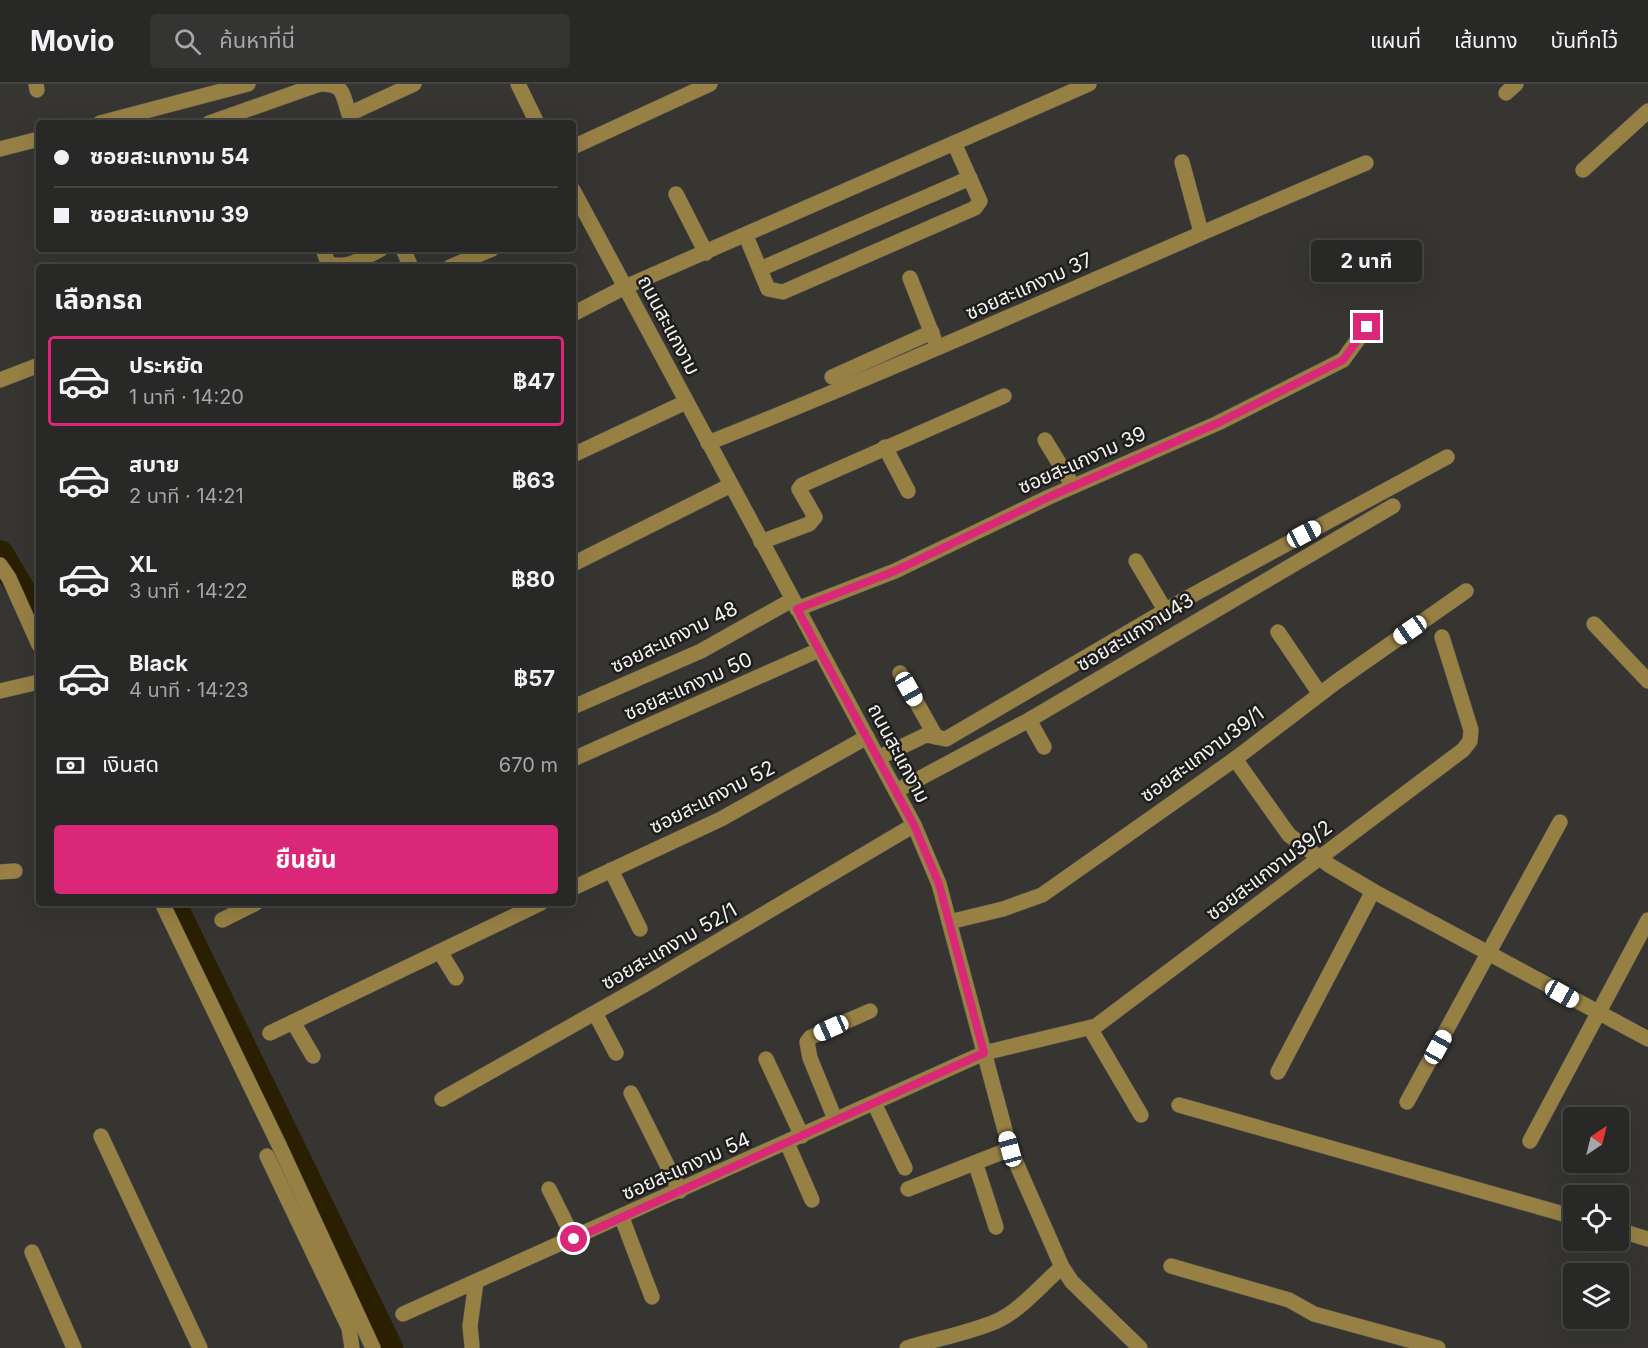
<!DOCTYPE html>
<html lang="th">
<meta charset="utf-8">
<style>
:root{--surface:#282826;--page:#343432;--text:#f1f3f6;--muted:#a5a6a7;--line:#444443;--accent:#db2777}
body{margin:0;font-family:Inter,"Noto Sans Thai",sans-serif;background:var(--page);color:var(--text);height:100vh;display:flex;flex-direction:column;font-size:22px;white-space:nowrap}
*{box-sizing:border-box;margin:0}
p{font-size:20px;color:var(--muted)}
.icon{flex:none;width:33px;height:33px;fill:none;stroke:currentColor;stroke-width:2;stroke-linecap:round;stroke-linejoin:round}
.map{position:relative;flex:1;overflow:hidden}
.drawer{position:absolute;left:36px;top:180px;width:540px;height:642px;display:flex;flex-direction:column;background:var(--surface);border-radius:6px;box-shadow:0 6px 24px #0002,0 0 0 2px var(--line)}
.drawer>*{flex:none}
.guide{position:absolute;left:36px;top:36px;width:540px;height:132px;border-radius:6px;box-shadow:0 6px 24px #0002,0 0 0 2px var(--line);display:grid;align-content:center;height:132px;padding:0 18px;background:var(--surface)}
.needle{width:39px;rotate:35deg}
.controls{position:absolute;left:1563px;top:1023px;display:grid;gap:12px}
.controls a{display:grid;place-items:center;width:66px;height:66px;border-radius:6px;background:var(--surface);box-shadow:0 6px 24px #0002,0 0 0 2px var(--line);font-size:30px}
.end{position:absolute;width:27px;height:27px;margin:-14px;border:8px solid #db2777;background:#fff;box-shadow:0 0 0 3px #fff}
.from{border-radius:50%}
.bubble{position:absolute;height:42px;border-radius:6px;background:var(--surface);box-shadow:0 6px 24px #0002,0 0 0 2px var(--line);font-size:20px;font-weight:700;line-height:42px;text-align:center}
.car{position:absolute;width:18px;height:36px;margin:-18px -9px;border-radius:8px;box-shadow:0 0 4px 2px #0007;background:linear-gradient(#fff 24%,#345 0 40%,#fff 0 76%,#345 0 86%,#fff 0)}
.guide b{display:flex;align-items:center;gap:21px;height:57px;font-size:22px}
.guide b+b{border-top:2px solid var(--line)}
.guide i{width:15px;height:15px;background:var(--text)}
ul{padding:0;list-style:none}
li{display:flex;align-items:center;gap:18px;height:90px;margin:0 12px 9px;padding:0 6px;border:3px solid transparent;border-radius:6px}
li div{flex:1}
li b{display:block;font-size:22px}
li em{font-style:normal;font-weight:700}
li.on{border-color:var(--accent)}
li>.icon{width:54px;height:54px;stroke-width:1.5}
h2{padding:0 18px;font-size:27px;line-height:72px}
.pay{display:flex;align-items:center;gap:15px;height:66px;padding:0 18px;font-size:22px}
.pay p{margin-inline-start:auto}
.button{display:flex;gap:12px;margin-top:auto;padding:12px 18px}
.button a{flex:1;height:69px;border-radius:6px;background:var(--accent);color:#fff;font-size:24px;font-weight:700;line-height:69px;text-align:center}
header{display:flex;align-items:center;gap:36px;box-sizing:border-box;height:84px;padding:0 30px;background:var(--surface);border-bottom:2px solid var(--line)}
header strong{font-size:28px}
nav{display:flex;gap:33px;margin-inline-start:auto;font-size:21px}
.search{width:420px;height:54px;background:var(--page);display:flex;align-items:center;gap:15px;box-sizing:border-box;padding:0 21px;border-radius:6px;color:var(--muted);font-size:22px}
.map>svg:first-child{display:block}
</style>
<header>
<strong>Movio</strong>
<div class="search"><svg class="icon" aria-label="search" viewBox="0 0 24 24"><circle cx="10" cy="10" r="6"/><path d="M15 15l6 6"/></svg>ค้นหาที่นี่</div>
<nav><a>แผนที่</a><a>เส้นทาง</a><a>บันทึกไว้</a></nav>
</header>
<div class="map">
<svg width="1648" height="1264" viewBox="0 0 1648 1264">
<rect width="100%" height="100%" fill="#363532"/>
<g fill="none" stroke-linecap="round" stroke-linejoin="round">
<g stroke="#2a1f00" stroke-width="28">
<polyline points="0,470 39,536"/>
<polyline points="172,819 389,1264"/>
</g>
<g stroke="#545351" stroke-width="16">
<g id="minor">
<polyline points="36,0 37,6"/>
<polyline points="518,0 537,39"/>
<polyline points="1506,9 1516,0"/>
<polyline points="100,39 248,0"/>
<path d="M 209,39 L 320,0 C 345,0 342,10 349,30"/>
<polyline points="352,39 349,30 414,0"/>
<polyline points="573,63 710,0"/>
<polyline points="0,65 39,55"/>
<polyline points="1182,78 1201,148"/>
<polyline points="1583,86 1648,27"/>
<polyline points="573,106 914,741 939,800 1010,1065 1062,1183 1072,1198 1140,1264"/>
<polyline points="676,110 706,169"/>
<polyline points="746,152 768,205 783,208 975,124 980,117 954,59"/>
<path d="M 323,165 L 328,179 C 346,187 365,173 381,165"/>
<polyline points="403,165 411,183"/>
<polyline points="450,183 492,165"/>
<polyline points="760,185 970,94"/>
<polyline points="910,194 934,255"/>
<polyline points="573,230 625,203 1089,0"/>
<polyline points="832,293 932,248"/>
<polyline points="0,296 39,281"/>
<polyline points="1045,356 1073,402"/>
<path d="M 708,359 C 930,271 1146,171 1366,79"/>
<polyline points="885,363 908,407"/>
<polyline points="573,371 686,318"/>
<polyline points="761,458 809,440 815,433 799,405 802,401 1004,312"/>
<polyline points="1136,477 1165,526"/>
<polyline points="573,480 731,401"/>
<polyline points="0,481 9,494 39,561"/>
<polyline points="797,525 895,487 1049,413 1218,339 1343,276 1367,243"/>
<polyline points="1594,540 1648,597"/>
<polyline points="1278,548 1320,610"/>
<polyline points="900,589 936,653"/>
<polyline points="0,607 39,598"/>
<polyline points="573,623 701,567 792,516"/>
<polyline points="1029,636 1044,663"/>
<polyline points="878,674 926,651 946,655 1187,514 1447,373"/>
<polyline points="573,675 819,566"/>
<polyline points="1235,675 1289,751 1329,781 1373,807 1648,955"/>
<polyline points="896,707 1029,636 1393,422"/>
<polyline points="611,786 640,845"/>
<polyline points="0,788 15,787"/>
<polyline points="573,804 721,735 867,653"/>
<polyline points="162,819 279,1061 373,1264"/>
<polyline points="222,836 256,819"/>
<polyline points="949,838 1003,825 1042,811 1235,675 1336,598 1466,507"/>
<polyline points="440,868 456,894"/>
<polyline points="595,929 616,969"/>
<polyline points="293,938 313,972"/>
<polyline points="1090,944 1141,1031"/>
<polyline points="270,949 541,819"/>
<polyline points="766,975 802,1052"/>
<polyline points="1278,988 1373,807"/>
<polyline points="631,1009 680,1107"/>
<polyline points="442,1015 644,901 914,741"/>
<polyline points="1407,1018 1560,738"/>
<polyline points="874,1019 905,1084"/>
<polyline points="1179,1021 1574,1133"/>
<polyline points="835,1035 810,974 807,958 811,953 870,927"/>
<polyline points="101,1052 200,1264"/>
<polyline points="1530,1057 1648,836"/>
<polyline points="787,1059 812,1116"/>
<polyline points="267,1072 349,1244 352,1264"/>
<polyline points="976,1081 996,1143"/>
<polyline points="549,1105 574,1155"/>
<polyline points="908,1105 1010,1065"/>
<polyline points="622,1134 652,1213"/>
<polyline points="1618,1146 1648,1155"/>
<polyline points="32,1168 74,1264"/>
<polyline points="1171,1182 1289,1216 1314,1230 1438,1264"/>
<polyline points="403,1230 984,969 1096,942 1463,666 1470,657 1471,646 1442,553"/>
<polyline points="472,1262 470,1242 476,1198"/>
<path d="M 907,1264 C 936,1255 969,1249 997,1237 C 1021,1226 1042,1200 1062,1183"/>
</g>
</g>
<use href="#minor" stroke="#978044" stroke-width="15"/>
</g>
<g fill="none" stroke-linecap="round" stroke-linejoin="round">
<polyline stroke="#db2777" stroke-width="8" points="574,1155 984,969 939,800 914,741 797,525 895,487 1049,413 1218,339 1343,276 1367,243"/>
</g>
<g text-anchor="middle" stroke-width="5" stroke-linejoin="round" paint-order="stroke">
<g font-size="20" fill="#f4f3f2" stroke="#1d1d1b">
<text transform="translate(1029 202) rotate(-24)" y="7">ซอยสะแกงาม 37</text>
<text transform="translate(669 241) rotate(62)" y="7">ถนนสะแกงาม</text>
<text transform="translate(1082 376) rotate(-24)" y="7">ซอยสะแกงาม 39</text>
<text transform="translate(1135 548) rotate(-31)" y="7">ซอยสะแกงาม43</text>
<text transform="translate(674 553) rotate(-26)" y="7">ซอยสะแกงาม 48</text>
<text transform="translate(688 602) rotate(-24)" y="7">ซอยสะแกงาม 50</text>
<text transform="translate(899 669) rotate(62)" y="7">ถนนสะแกงาม</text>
<text transform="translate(1202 670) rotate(-36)" y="7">ซอยสะแกงาม39/1</text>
<text transform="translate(712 713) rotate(-27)" y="7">ซอยสะแกงาม 52</text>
<text transform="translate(1269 786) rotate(-37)" y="7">ซอยสะแกงาม39/2</text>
<text transform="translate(669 862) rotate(-30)" y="7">ซอยสะแกงาม 52/1</text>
<text transform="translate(686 1082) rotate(-24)" y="7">ซอยสะแกงาม 54</text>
</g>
</g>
</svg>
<div class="controls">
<a><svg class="needle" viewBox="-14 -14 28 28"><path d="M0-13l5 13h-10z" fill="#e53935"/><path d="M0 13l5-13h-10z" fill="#a5a6a7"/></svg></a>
<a><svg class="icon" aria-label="locate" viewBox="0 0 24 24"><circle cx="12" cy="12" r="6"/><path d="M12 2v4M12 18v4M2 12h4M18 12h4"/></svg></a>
<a><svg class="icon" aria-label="layers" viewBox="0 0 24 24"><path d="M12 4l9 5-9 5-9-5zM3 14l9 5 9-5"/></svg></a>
</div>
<i class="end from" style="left:574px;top:1155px"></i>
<i class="end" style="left:1367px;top:243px"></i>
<div class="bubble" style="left:1311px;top:156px;width:111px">2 นาที</div>
<i class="car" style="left:1304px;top:450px;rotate:62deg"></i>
<i class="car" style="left:1410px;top:546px;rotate:235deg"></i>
<i class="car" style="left:909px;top:605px;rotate:151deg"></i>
<i class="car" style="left:1562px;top:910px;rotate:119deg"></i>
<i class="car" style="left:831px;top:944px;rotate:246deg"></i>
<i class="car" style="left:1438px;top:963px;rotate:29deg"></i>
<i class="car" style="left:1010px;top:1065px;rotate:345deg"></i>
<div class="guide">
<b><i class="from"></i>ซอยสะแกงาม 54</b>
<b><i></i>ซอยสะแกงาม 39</b>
</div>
<section class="drawer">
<h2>เลือกรถ</h2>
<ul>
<li class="on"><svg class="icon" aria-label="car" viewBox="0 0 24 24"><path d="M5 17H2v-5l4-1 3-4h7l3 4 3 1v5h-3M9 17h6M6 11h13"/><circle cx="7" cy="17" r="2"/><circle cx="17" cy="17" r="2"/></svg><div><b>ประหยัด</b><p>1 นาที · 14:20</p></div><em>฿47</em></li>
<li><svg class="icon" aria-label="car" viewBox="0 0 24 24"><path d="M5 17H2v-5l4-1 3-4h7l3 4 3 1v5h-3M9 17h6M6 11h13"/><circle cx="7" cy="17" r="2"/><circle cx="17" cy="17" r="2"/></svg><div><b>สบาย</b><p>2 นาที · 14:21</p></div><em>฿63</em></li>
<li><svg class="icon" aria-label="car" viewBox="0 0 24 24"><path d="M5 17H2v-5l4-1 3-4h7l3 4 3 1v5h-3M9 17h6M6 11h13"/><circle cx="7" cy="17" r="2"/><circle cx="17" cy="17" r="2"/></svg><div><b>XL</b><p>3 นาที · 14:22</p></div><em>฿80</em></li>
<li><svg class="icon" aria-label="car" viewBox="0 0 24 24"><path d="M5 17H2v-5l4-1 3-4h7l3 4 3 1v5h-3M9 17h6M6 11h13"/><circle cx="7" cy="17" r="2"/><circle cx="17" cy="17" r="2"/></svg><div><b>Black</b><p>4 นาที · 14:23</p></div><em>฿57</em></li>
</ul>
<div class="pay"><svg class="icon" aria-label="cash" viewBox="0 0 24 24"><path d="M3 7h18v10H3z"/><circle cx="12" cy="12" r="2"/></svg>เงินสด<p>670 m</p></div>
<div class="button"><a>ยืนยัน</a></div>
</section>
</div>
